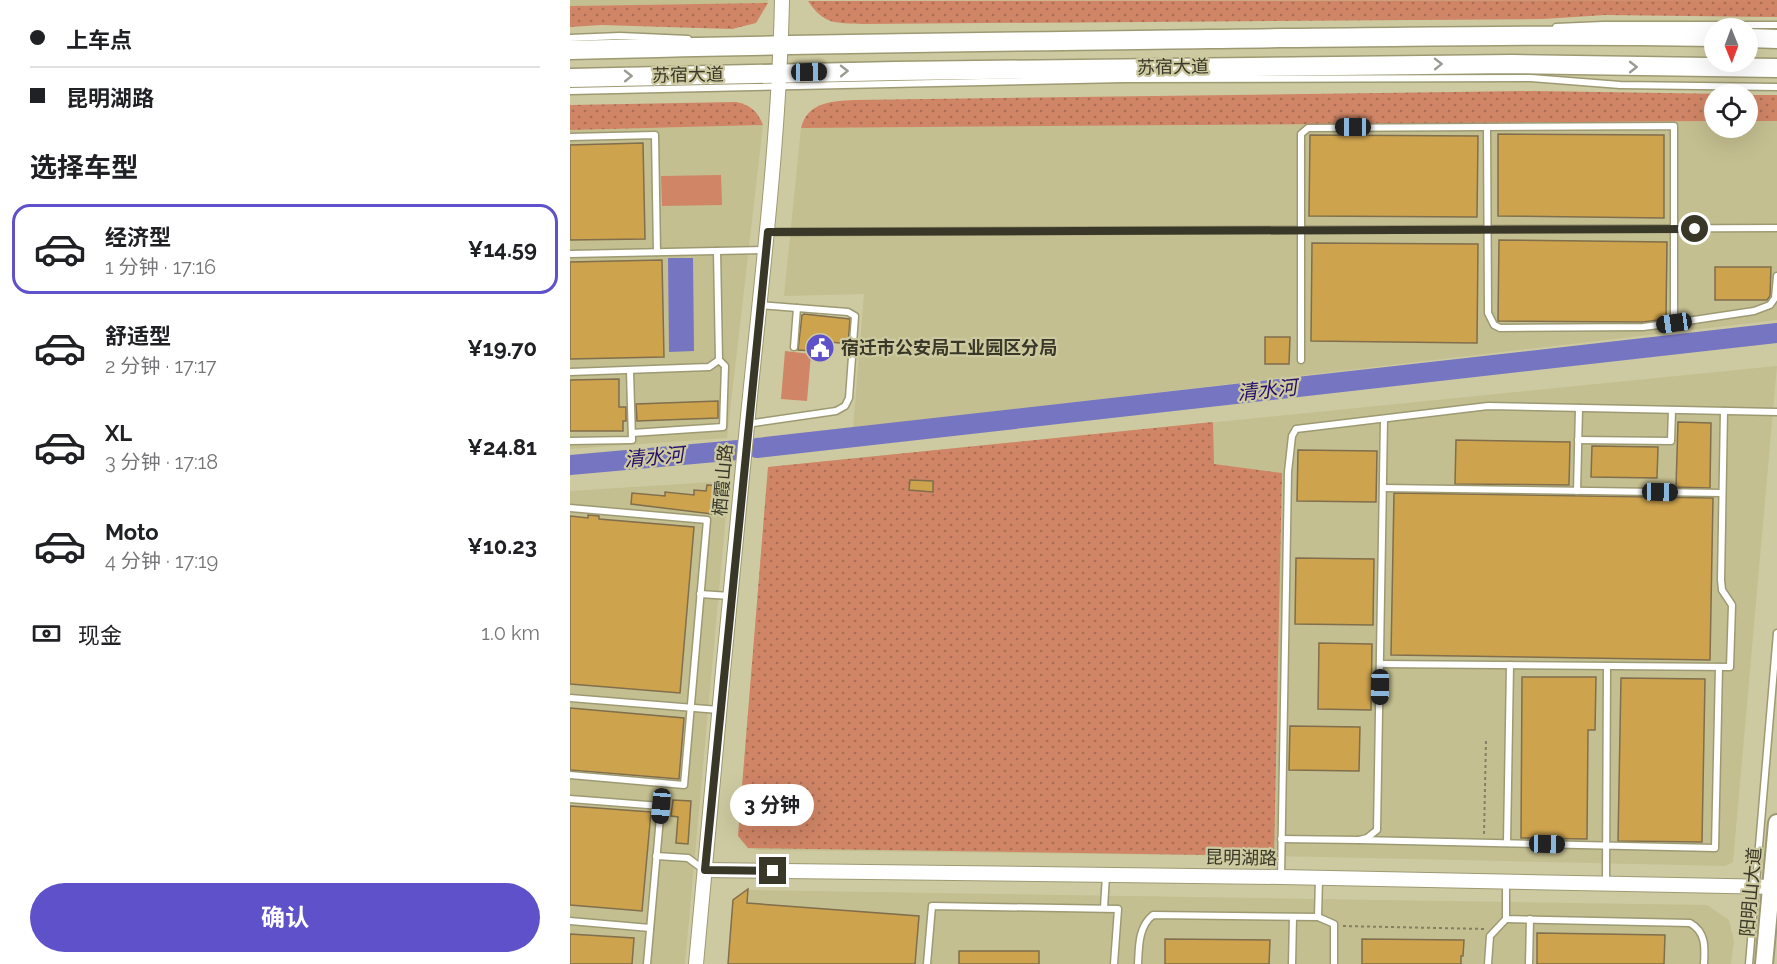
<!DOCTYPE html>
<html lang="zh">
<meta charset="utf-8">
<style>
:root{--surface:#fff;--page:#f2f2f2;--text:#202124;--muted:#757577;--line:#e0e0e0;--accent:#5e51ca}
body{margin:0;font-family:Raleway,"Noto Sans SC",sans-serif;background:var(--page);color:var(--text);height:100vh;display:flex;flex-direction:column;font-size:22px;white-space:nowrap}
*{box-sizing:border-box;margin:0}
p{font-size:20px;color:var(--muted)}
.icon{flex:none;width:33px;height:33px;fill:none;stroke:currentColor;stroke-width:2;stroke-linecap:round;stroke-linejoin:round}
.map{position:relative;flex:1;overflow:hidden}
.sheet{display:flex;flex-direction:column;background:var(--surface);width:570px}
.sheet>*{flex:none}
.top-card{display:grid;align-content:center;height:132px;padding:0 30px;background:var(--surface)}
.needle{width:39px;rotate:179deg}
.fabs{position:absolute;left:1134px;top:18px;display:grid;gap:12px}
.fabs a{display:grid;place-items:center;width:54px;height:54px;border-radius:50%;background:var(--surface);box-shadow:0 6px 24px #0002;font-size:30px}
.end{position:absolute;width:27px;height:27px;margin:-14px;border:8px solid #393727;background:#fff;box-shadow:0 0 0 3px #fff}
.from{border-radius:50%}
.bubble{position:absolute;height:42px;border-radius:21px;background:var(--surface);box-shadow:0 6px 24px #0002;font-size:20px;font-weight:700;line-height:42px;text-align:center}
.car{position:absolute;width:18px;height:36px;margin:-18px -9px;border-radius:8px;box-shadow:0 0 4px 2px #0007;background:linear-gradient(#222 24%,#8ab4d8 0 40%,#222 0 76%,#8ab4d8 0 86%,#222 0)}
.top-card b{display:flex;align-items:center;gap:21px;height:57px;font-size:22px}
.top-card b+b{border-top:2px solid var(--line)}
.top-card i{width:15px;height:15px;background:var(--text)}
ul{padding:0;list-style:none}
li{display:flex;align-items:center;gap:18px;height:90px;margin:0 12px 9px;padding:0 18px;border:3px solid transparent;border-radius:18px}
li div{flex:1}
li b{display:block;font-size:22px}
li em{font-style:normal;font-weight:700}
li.active{border-color:var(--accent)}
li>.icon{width:54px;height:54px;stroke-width:1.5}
h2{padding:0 30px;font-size:27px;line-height:72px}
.pay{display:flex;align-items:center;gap:15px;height:66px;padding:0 30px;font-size:22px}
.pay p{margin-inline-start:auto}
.action{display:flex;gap:12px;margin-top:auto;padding:12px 30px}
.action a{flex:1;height:69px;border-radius:36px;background:var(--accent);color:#fff;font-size:24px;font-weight:700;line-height:69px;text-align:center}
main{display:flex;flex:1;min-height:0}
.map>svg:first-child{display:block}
</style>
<main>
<section class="sheet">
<div class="top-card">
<b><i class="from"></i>上车点</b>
<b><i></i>昆明湖路</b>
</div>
<h2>选择车型</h2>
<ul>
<li class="active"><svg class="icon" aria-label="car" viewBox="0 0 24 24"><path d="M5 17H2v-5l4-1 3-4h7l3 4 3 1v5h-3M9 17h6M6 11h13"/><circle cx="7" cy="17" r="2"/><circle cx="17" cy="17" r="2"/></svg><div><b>经济型</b><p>1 分钟 · 17:16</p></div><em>¥14.59</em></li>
<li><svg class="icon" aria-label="car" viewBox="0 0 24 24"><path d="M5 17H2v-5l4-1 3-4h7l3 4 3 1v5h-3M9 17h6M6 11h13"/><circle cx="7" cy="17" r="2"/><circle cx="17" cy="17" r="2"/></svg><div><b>舒适型</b><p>2 分钟 · 17:17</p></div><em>¥19.70</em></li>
<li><svg class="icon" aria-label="car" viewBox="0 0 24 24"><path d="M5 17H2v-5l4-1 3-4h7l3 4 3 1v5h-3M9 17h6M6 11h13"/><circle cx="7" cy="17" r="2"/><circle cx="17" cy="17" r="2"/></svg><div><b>XL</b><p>3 分钟 · 17:18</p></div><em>¥24.81</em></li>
<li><svg class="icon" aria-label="car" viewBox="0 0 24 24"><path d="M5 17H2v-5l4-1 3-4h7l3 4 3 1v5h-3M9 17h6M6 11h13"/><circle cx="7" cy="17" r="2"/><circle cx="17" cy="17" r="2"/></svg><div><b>Moto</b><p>4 分钟 · 17:19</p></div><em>¥10.23</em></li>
</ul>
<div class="pay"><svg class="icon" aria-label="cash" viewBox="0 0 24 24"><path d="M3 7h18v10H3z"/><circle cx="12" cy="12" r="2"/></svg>现金<p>1.0 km</p></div>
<div class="action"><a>确认</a></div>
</section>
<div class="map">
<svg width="1207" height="964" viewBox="0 0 1207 964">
<defs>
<pattern id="grass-dots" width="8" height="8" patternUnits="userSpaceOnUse" patternTransform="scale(1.5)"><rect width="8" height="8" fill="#d08566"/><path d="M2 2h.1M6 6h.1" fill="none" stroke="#aa6e54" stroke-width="1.8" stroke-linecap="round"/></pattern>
</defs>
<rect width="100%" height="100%" fill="#cdcaa1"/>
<g fill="#c4bf90">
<polygon points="0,0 198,0 198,3 0,6"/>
<polygon points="1144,121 1144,128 1178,128 1178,121 1207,121 1207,320 283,428 294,294 214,296 231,128"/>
<polygon points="193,125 157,438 0,449 0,130"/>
<polygon points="1207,366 1163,862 1155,866 704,856 190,850 178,848 168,836 198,467"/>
<polygon points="159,481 115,964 0,964 0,491"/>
<polygon points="177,890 1137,905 1159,920 1164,941 1161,964 158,964 163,900"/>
</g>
<g fill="url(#grass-dots)">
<path d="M 1207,0 L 1207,17 L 1202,17 L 1035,15 L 973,19 L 293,24 C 266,23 254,25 238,1 Z"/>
<polygon points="198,3 186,23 162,29 31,25 0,27 0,6"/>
<path d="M 964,91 L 1158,94 L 1144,94 L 1144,121 L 231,128 C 238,102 261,101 285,100 Z"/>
<rect x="1178" y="95" width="29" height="26"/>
<path d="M 166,102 C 181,105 187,111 193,125 L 0,130 L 0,105 Z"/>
<polygon points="643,422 644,464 712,473 704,856 178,848 168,836 198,467"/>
</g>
<g fill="#d08566">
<polygon points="151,175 152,205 92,206 91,176"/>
<polygon points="215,351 241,354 237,401 211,399"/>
</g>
<polygon fill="#7675c2" points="98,258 123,258 124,351 99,352"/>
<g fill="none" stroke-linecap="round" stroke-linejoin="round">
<g stroke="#7675c2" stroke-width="20">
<polyline points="187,448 1207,333"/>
<polyline points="0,465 168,450"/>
</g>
</g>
<g fill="#cea34d" stroke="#806e4c" stroke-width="1.5">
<polygon points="928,134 1094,135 1094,218 928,216"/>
<polygon points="740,135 908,136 907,217 739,216"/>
<polygon points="73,143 75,239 0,240 0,145"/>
<polygon points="929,240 1097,242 1096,319 1073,322 928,321"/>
<polygon points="742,243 908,244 907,343 741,341"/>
<polygon points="92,260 94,357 0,359 0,262"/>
<polygon points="1145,267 1201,267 1200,296 1197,300 1145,300"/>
<polygon points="234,314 280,319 278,344 243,340 242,351 228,350 232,315"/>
<polygon points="695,337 720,337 719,364 695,364"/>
<polygon points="49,379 49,407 56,407 56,421 53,421 53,431 0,431 0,380"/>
<polygon points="148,401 148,418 67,421 66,404"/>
<polygon points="1108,422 1141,423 1140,488 1106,487"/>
<polygon points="886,440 1000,442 999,485 885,484"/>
<polygon points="1022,446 1088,447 1087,478 1021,477"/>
<polygon points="728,450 807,451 806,502 727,501"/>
<polygon points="340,480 363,481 363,492 339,490"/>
<polygon points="137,485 152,486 150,515 61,504 62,493 95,496 95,492 124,495 124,490 136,491"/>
<polygon points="824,493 1143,498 1140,660 821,655"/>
<polygon points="18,515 29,516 29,519 124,527 110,693 0,684 0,516 18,518"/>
<polygon points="726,558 804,559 803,625 725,624"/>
<polygon points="749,643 802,644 801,710 748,709"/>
<polygon points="952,677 1026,677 1025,730 1018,730 1017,839 951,838"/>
<polygon points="1051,678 1135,679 1132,842 1048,841"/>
<polygon points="0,708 114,718 109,779 0,770"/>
<polygon points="720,726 790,727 789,771 719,770"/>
<polygon points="103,800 121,801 118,844 106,843 108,817 101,816"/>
<polygon points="0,806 81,812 72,911 0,905"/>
<polygon points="178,889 177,903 349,916 345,964 158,964 163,900"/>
<polygon points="967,933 1095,935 1094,964 967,964"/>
<polygon points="0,934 64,938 62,964 0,964"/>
<polygon points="595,939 700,940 699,964 595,964"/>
<polygon points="792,939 894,940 893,956 891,956 891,964 792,964"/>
<rect x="389" y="951" width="80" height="13"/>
</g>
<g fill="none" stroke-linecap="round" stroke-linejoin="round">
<g stroke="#9d9a73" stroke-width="9">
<g id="service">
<polyline points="986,27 1033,25 1207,25"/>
<polyline points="0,38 50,36 118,39"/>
<polyline points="0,91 554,79 961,78 1050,85 1207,87"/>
<polyline points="917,127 918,313 924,325 930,328 1073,327 1104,323"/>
<polyline points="0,137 85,135 87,252"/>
<polyline points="198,232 1207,228"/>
<polyline points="0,254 195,250"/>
<polyline points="224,347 227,308"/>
<polyline points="731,360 731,134 738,128 1104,126 1104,323 1184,311 1200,305 1205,298 1207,276"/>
<polyline points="0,372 139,367 149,360 147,251"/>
<polyline points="177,424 266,411 275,406 279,398 285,316 278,312 190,305"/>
<polyline points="62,433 153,427 155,366 149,360"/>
<polyline points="1008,440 1101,441 1102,410"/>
<polyline points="0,441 62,440 60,371"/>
<polyline points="813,488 1152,493"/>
<polyline points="1007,491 1009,408"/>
<polyline points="0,508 137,520 114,785 0,775"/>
<polyline points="130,594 160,596"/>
<polyline points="811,664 1160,667 1162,605 1152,590 1151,580 1154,411"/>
<polyline points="0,698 149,710"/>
<polyline points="0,799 91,806 77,964"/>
<polyline points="711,839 789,840 797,838 807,830 814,419"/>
<polyline points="789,840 1145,848 1149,667"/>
<polyline points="937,843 940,665"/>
<polyline points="86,856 118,858 134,870"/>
<polyline points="711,877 718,472 722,436 726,429 918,406 1207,412"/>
<path d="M 936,882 L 936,919 L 1120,923 C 1136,932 1135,947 1134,964"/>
<polyline points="1036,882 1037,666"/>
<polyline points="534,908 536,875"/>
<polyline points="748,917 764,924 764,964"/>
<polyline points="0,921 80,928"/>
<polyline points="357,964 362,906 548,909 544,964"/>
<path d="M 568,964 C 569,947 568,927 583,915 L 748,917 L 749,879"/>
<polyline points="722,964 723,917"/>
<polyline points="918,964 920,936 936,919"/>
<polyline points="959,964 960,919"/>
<polyline points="1179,964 1207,633"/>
</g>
</g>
<g stroke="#9d9a73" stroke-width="16">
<g id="tertiary">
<polyline points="135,870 711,877 1207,887"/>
<path d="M 126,964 C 142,785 159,605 177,426 C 191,284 209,143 212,0"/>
</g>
</g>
<g stroke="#9d9a73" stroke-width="20">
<polyline id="secondary" points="1194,964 1207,823"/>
</g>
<g stroke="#9d9a73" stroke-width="21">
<g id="primary">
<polyline points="1178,38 1207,39"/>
<path d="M 0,50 C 213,44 426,42 638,39 C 807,37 976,34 1144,37"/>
<polyline points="0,78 326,71 942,64 1207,68"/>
</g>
</g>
<g stroke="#828063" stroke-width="2" stroke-dasharray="3 3" stroke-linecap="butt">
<polyline points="914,834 916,740"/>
<polyline points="773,926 914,929"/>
</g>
<use href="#service" stroke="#fff" stroke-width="6"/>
<use href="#tertiary" stroke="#fff" stroke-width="14"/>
<use href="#secondary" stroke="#fff" stroke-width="16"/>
<use href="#primary" stroke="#fff" stroke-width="18"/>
</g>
<defs><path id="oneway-chevron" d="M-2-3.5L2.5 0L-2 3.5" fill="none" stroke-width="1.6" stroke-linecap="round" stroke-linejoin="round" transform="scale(1.5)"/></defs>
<g stroke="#9c9b93">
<use href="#oneway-chevron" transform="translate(868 64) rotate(-1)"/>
<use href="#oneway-chevron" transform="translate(1063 67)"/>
<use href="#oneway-chevron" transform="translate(274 71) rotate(-1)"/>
<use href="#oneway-chevron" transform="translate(58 76) rotate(-1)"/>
</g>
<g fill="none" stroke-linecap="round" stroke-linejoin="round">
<polyline stroke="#393727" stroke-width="8" points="203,871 135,870 198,232 1125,229"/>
</g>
<defs>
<g id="civic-disc" transform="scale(1.5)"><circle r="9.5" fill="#5e51ca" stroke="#cdcaa1"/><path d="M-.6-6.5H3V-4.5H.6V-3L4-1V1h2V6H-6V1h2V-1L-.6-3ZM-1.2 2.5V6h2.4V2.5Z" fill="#fff"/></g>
</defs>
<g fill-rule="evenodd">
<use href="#civic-disc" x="250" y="348"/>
</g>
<g text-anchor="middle" stroke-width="4.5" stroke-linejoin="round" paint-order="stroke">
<g font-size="18" fill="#393727" stroke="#cdcaa1">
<text transform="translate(603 67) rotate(-1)" y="6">苏宿大道</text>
<text transform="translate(118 75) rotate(-1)" y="6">苏宿大道</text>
<text transform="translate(153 480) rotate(-85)" y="6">栖霞山路</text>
<text transform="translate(671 858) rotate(1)" y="6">昆明湖路</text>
<text transform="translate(1181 892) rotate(-85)" y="6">阳明山大道</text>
</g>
<g font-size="18" font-weight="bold" fill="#393727" stroke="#cdcaa1" text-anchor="start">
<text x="271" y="354">宿迁市公安局工业园区分局</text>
</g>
<g font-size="20" font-style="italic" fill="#260f6c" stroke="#cdcaa1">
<text transform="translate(697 390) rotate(-6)" y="7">清水河</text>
<text transform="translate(84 457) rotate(-5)" y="7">清水河</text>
</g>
</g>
</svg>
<div class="fabs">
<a><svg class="needle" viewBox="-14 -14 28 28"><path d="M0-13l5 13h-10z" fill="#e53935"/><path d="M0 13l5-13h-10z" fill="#757577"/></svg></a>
<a><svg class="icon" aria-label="locate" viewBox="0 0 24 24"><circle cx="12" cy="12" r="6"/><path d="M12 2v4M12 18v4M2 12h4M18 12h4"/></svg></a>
</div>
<i class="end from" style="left:1125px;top:229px"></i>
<i class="end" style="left:203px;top:871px"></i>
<div class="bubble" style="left:160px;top:784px;width:84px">3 分钟</div>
<i class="car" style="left:239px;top:72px;rotate:89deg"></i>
<i class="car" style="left:783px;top:127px;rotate:270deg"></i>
<i class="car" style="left:1104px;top:323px;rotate:262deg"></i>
<i class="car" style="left:1090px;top:492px;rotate:91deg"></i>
<i class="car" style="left:810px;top:687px;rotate:181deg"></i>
<i class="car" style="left:91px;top:806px;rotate:185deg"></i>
<i class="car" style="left:977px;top:844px;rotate:91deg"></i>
</div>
</main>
